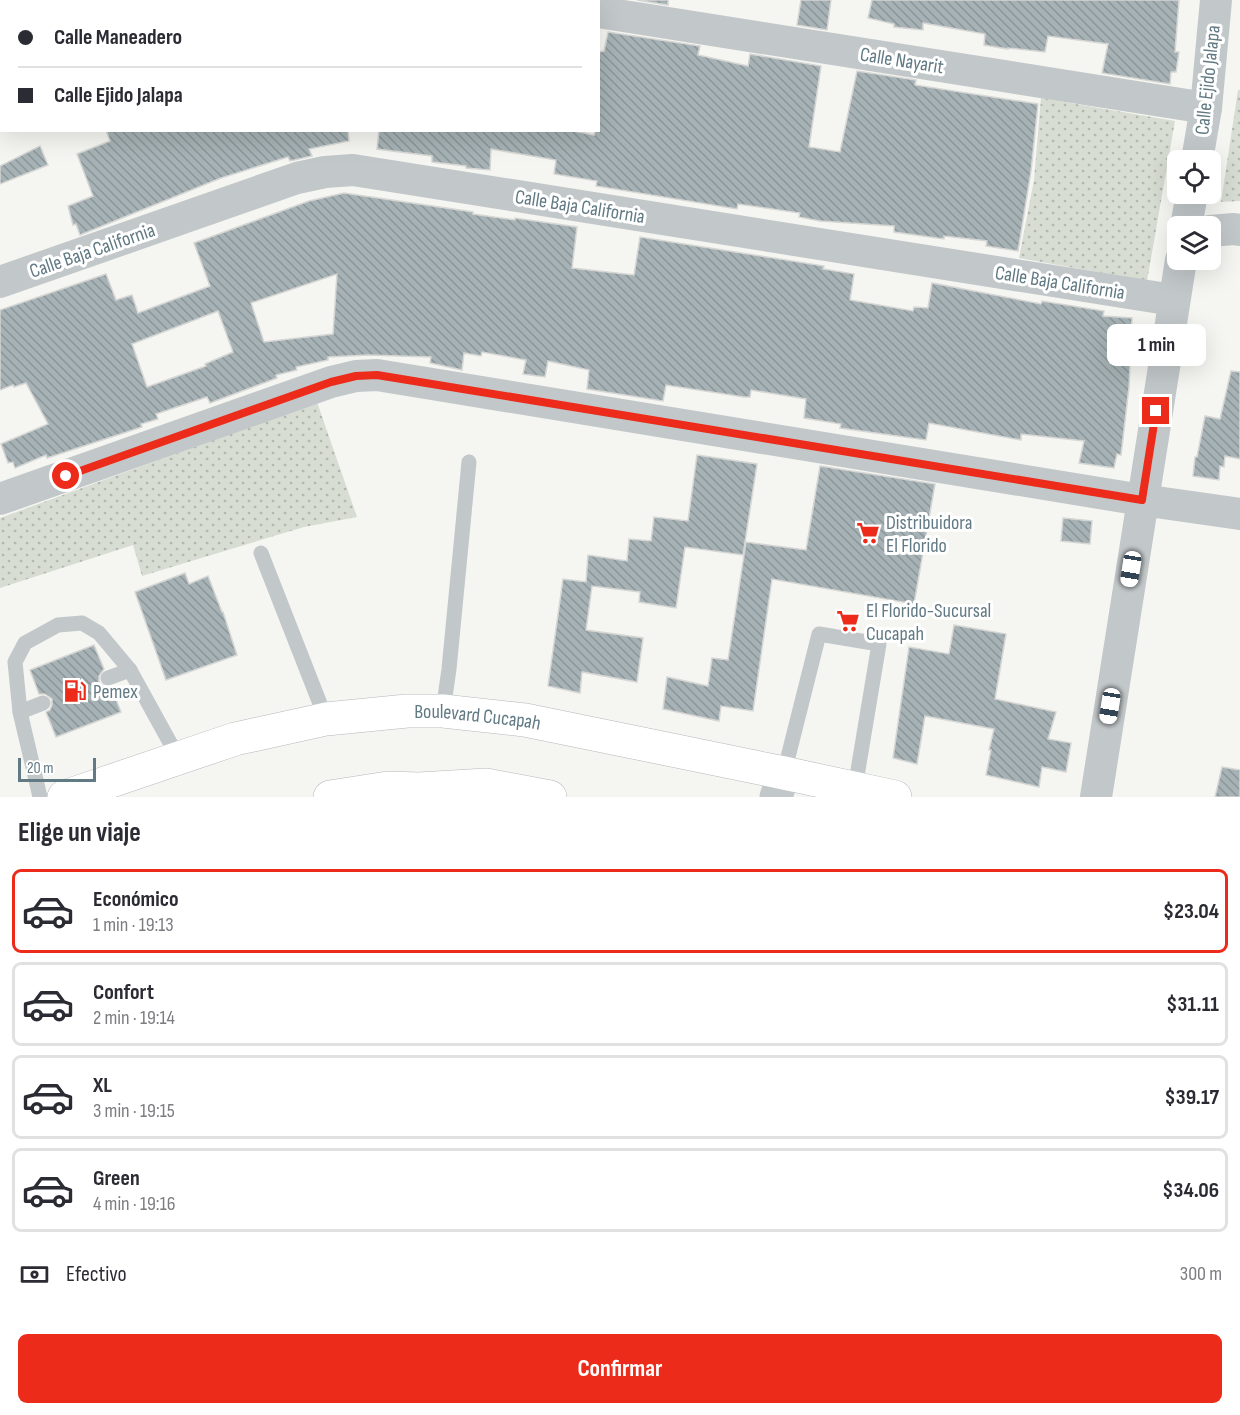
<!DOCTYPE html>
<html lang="es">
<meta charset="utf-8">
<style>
:root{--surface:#fff;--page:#f2f2f3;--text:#2b2b33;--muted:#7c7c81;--line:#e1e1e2;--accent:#ec2b1a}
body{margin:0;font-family:"Sofia Sans Condensed",sans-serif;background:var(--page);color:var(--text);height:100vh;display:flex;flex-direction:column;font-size:22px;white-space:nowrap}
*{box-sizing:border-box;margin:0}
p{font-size:20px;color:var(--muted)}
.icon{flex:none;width:33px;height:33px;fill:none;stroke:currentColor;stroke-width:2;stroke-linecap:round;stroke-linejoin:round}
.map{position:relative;height:797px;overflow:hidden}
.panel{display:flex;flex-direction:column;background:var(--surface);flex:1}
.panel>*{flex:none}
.banner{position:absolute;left:0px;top:0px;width:600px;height:132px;box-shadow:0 6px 24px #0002;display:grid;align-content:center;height:132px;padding:0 18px;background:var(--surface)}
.buttons{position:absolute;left:1167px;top:150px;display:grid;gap:12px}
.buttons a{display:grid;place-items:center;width:54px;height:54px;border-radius:9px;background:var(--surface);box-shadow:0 6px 24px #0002;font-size:30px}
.scale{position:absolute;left:18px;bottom:15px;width:78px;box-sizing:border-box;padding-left:6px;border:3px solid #627a84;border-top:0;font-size:16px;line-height:21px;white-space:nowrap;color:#627a84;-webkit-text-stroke:4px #fff;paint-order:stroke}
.end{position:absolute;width:27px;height:27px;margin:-14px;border:8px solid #ec2b1a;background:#fff;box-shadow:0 0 0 3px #fff}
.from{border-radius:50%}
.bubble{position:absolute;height:42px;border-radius:9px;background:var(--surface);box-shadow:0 6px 24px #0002;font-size:20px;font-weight:700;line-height:42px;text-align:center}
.car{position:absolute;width:18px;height:36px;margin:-18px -9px;border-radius:8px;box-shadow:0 0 4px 2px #0007;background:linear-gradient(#fff 24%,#345 0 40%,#fff 0 76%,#345 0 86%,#fff 0)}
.banner b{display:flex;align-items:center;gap:21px;height:57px;font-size:22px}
.banner b+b{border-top:2px solid var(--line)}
.banner i{width:15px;height:15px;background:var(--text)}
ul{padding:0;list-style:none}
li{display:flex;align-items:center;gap:18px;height:84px;margin:0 12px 9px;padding:0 6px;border:3px solid var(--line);border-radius:9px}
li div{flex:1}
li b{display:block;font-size:22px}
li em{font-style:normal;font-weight:700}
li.selected{border-color:var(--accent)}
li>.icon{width:54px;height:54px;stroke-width:1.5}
h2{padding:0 18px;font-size:27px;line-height:72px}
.pay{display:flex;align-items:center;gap:15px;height:66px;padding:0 18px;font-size:22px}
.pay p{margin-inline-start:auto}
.button{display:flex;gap:12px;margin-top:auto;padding:12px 18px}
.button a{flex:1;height:69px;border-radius:9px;background:var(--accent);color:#fff;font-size:24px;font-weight:700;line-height:69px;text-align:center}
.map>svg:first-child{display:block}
</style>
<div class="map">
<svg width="1240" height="797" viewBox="0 0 1240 797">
<defs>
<pattern id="grass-dots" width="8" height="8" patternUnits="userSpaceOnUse" patternTransform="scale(1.5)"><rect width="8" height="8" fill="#d7ddd2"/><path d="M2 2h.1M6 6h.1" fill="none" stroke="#b2b8b0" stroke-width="1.8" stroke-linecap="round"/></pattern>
<pattern id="building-back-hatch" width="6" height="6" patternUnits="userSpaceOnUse" patternTransform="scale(1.5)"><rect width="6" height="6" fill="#a6b2b5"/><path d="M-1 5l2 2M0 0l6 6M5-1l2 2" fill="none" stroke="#8b9699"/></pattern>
</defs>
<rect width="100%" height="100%" fill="#f5f5f1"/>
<g fill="url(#grass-dots)">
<polygon points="1238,90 1240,90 1240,201 1221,202"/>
<polygon points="1041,98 1175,121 1147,281 1019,258 1034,180"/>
<polygon points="317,402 357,517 304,527 142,576 133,545 0,588 0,518"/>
</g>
<g fill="url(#building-back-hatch)" stroke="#d6d6d4" stroke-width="1.5" fill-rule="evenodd">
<polygon points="637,0 668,0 668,5"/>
<polygon points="801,0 831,0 827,30 797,25"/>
<polygon points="872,0 1179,0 1175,52 1179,52 1176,72 1171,72 1170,84 1102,73 1108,44 1048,36 1045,52 1008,48 1008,49 984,45 985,34 923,23 923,30 894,27 894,24 868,18"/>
<polygon points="608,32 700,46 698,55 748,66 750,54 821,66 809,147 840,152 857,71 916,80 915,85 1038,104 1031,171 1018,251 986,246 987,241 944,236 944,239 894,232 894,226 820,221 799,217 800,213 738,204 737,209 596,186 597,181 554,174 556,160 491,149 490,170 466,168 466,166 432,162 432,156 377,149 379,130 569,130 594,135 595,130 598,130 598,52 604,51"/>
<polygon points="106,130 348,130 349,141 309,149 312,156 290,161 288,157 221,178 80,235 76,224 73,225 68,206 93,196 77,154 110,141"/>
<polygon points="40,146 48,165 0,184 0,166"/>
<path d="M 344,193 L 473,212 L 473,214 L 515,220 L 515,218 L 577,227 L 572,268 L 634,275 L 640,237 L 824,266 L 823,269 L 854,274 L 850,300 L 913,311 L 914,307 L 928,308 L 932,283 L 1041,304 L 1042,301 L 1104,311 L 1103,316 L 1132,318 L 1129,387 L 1121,455 L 1117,454 L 1114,468 L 1079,463 L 1084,441 L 1021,434 L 1021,440 L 929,423 L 926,440 L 840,428 L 841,424 L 804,418 L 806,399 L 751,390 L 750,397 L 744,397 L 666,385 L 663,401 L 587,389 L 589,370 L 548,361 L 545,377 L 523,374 L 526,360 L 482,352 L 481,356 L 464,353 L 462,370 L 430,363 L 431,357 L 368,355 L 328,357 L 328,360 L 296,367 L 297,370 L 276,375 L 277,378 L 210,403 L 207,397 L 156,414 L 158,419 L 141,424 L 142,427 L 47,458 L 46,455 L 15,468 L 13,462 L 8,463 L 1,444 L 48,424 L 26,383 L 14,387 L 13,385 L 0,390 L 0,310 L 106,274 L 116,300 L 132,295 L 138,313 L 210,286 L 194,243 L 309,201 ZM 337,274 L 333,334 L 264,342 L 251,303 ZM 218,311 L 233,352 L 205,364 L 206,366 L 147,387 L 132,344 Z"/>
<polygon points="1231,371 1240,372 1240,459 1225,456 1224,467 1220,466 1219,480 1193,476 1195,457 1197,457 1205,416 1220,419"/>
<polygon points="697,455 757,464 743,555 685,547 676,608 639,602 640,592 592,586 586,630 643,638 637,682 582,672 580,693 548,686 563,579 586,582 588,555 627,561 629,539 651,541 654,517 688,521"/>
<polygon points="820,466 935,484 914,604 772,579 753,711 721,706 719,721 663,709 667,677 708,686 712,658 728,660 746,542 806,550"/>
<polygon points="1063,518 1092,521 1090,544 1061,541"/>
<polygon points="185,573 189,584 208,576 222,612 223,612 237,655 166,680 135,592"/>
<polygon points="954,625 1006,634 995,699 1056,712 1048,739 1071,743 1066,772 1042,767 1039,787 986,775 991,750 989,750 994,729 925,716 917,764 893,758 909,647 949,654"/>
<polygon points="94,645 104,669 99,676 99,682 106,687 111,687 121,712 56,737 46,712 50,710 52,705 52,699 45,694 39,694 30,670"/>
<polygon points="1222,767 1240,770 1240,797 1215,797"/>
</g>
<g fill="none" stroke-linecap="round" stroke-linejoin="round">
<g stroke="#b3b9bc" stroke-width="34">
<g id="primary">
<path id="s1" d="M 64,797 L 235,739 L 326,719 L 407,711 L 443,711 L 525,720 L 784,773 L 895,797"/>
<polyline points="330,797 388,788 419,789 486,785 550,797"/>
</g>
</g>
<g stroke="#c2c7c9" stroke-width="15">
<polyline points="261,553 326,719"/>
<polyline points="108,678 130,670 179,759"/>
<polyline points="443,711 449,669 469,462"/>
<polyline points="20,712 15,662 25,643 58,625 82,623 99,633 130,670"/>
<polyline points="784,773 819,634 879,644 855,788"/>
<polyline points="40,797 20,712 43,703"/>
</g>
<g stroke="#c2c7c9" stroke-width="32">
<polyline points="524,0 534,2"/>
<polyline points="192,2 196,0"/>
<polyline points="598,12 1206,108"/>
<polyline points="0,66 2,65"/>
<polyline points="1197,160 1206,108 1216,0"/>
<polyline points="1186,226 1192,194"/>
<polyline points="1210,231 1234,229 1240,230"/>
<polyline points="0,282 297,178 325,172 353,170 1173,300"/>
<polyline points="0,499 331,382 356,376 377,375 1142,500 1240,514"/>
<polyline points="1096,797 1181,260"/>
</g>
<polyline stroke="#c2c7c9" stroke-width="33" points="776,797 784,773"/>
<use href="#primary" stroke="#fff" stroke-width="33"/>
</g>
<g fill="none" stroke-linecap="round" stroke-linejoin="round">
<polyline stroke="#ec2b1a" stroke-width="8" points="66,476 331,382 356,376 377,375 1142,500 1156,411"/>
</g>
<defs>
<g id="supermarket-bare" transform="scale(1.8)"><path d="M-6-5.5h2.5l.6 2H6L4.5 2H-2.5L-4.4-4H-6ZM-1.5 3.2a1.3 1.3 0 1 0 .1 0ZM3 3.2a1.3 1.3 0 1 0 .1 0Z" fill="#ec2b1a" stroke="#fff" stroke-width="2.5" paint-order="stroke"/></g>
<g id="fuel-bare" transform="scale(1.8)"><path d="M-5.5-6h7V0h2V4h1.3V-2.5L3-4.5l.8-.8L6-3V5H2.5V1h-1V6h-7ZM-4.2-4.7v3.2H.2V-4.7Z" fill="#ec2b1a" stroke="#fff" stroke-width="2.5" paint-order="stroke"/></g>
</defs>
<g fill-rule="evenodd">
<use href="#supermarket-bare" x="868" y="533"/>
<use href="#supermarket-bare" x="848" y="621"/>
<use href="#fuel-bare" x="75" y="691"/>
</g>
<g text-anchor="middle" stroke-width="6" stroke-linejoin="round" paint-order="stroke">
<g font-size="20" fill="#627a84" stroke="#fff">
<text transform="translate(902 60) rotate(9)" y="7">Calle Nayarit</text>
<text transform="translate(1207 80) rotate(-84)" y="7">Calle Ejido Jalapa</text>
<text transform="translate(580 206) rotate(9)" y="7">Calle Baja California</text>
<text transform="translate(92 250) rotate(-19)" y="7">Calle Baja California</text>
<text transform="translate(1060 282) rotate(9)" y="7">Calle Baja California</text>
<text dy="7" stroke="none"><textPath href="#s1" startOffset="426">Boulevard Cucapah</textPath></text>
</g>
<g font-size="20" fill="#627a84" stroke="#fff" text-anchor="start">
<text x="886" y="529">Distribuidora<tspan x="886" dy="23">El Florido</tspan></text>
<text x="866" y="617">El Florido-Sucursal<tspan x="866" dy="23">Cucapah</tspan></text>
<text x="93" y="698">Pemex</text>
</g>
</g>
</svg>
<div class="buttons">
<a><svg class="icon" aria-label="locate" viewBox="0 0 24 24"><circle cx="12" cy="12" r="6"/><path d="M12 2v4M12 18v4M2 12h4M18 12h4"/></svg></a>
<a><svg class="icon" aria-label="layers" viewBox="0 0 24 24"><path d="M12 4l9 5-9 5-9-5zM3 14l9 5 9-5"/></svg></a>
</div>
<div class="scale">20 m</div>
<i class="end from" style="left:66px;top:476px"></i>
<i class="end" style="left:1156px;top:411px"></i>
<div class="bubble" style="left:1107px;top:324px;width:99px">1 min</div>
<i class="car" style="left:1131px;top:569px;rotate:189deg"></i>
<i class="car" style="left:1110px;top:706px;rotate:189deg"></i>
<div class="banner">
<b><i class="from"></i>Calle Maneadero</b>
<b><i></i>Calle Ejido Jalapa</b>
</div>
</div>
<section class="panel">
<h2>Elige un viaje</h2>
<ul>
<li class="selected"><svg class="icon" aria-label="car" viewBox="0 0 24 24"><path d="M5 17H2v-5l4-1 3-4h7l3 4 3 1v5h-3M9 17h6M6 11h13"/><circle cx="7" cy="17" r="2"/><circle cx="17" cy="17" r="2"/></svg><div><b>Económico</b><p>1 min · 19:13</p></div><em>$23.04</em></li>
<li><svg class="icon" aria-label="car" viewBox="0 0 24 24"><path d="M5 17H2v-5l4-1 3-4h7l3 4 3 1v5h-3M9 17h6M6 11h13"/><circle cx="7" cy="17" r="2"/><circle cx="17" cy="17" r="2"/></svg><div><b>Confort</b><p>2 min · 19:14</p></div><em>$31.11</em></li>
<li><svg class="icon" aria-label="car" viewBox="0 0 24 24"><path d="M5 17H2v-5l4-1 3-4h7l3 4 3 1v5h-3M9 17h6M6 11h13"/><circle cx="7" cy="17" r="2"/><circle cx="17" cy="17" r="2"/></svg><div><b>XL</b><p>3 min · 19:15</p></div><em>$39.17</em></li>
<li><svg class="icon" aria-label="car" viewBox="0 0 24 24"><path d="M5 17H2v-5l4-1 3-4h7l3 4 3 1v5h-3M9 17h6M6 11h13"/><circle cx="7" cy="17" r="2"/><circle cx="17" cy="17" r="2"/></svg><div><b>Green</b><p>4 min · 19:16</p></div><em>$34.06</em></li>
</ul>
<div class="pay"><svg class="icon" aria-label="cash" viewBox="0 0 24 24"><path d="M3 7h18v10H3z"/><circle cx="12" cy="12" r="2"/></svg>Efectivo<p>300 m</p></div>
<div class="button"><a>Confirmar</a></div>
</section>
